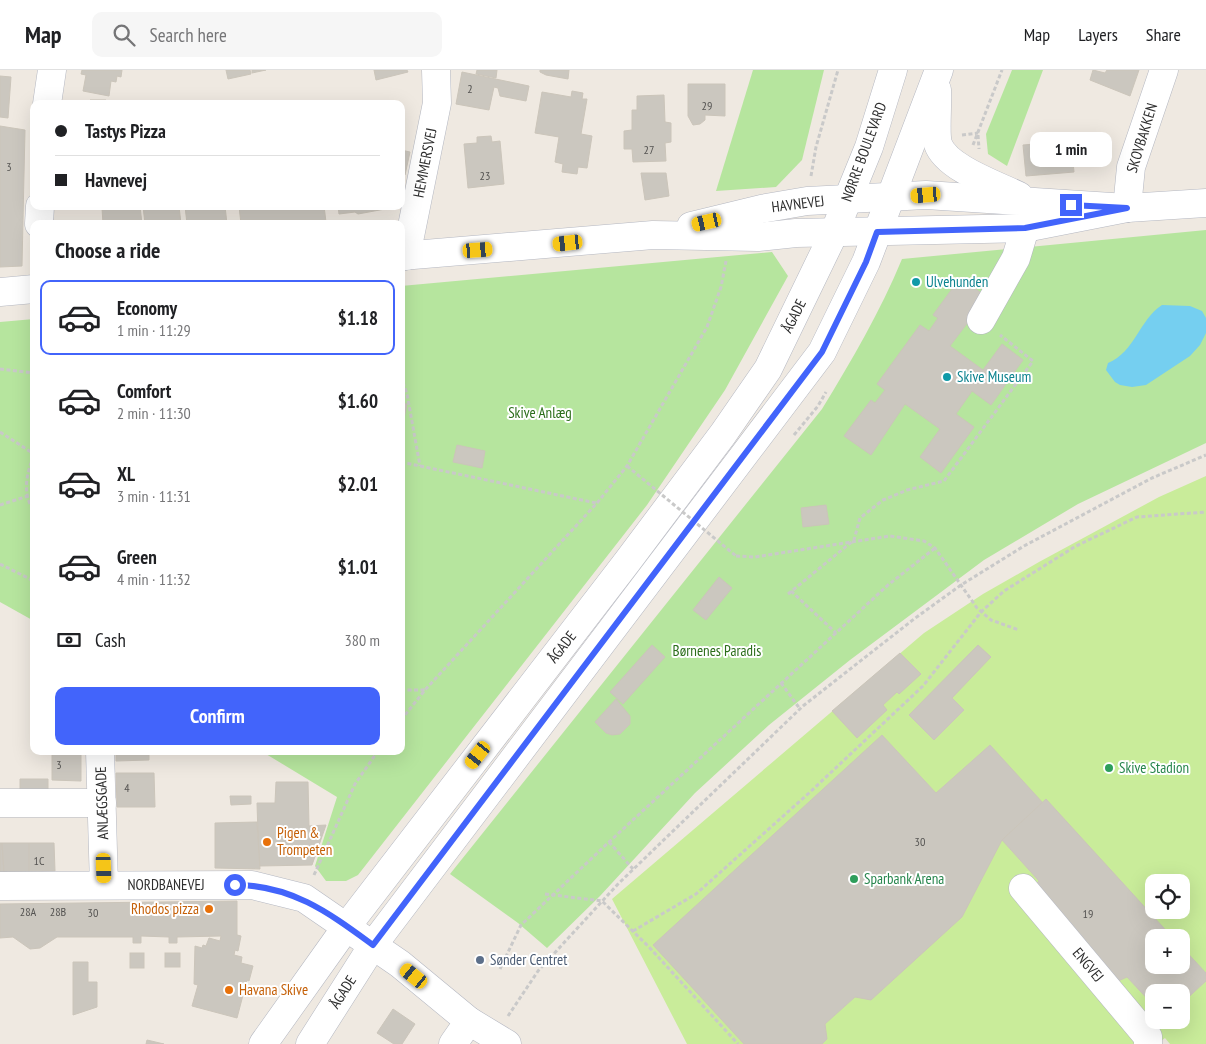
<!DOCTYPE html>
<meta charset="utf-8">
<style>
:root{--surface:#fff;--page:#f6f6f6;--text:#202124;--muted:#757577;--line:#e0e0e0;--accent:#4264fb}
body{margin:0;font-family:"PT Sans Narrow",sans-serif;background:var(--page);color:var(--text);height:100vh;display:flex;flex-direction:column;font-size:19px;white-space:nowrap}
*{box-sizing:border-box;margin:0}
p{font-size:16px;color:var(--muted)}
.icon{flex:none;width:28px;height:28px;fill:none;stroke:currentColor;stroke-width:2;stroke-linecap:round;stroke-linejoin:round}
.map{position:relative;flex:1;overflow:hidden}
.side{position:absolute;left:30px;top:150px;width:375px;height:535px;display:flex;flex-direction:column;background:var(--surface);border-radius:10px;box-shadow:0 5px 20px #0002}
.side>*{flex:none}
.top-card{position:absolute;left:30px;top:30px;width:375px;height:110px;border-radius:10px;box-shadow:0 5px 20px #0002;display:grid;align-content:center;height:110px;padding:0 25px;background:var(--surface)}
.fabs{position:absolute;left:1145px;top:804px;display:grid;gap:10px}
.fabs a{display:grid;place-items:center;width:45px;height:45px;border-radius:10px;background:var(--surface);box-shadow:0 5px 20px #0002;font-size:25px}
.end{position:absolute;width:22px;height:22px;margin:-11px;border:6px solid #4264fb;background:#fff;box-shadow:0 0 0 2px #fff}
.from{border-radius:50%}
.bubble{position:absolute;height:35px;border-radius:10px;background:var(--surface);box-shadow:0 5px 20px #0002;font-size:16px;font-weight:600;line-height:35px;text-align:center}
.car{position:absolute;width:15px;height:30px;margin:-15px -8px;border-radius:6px;box-shadow:0 0 4px 1px #0007;background:linear-gradient(#f5c518 24%,#345 0 40%,#f5c518 0 76%,#345 0 86%,#f5c518 0)}
.top-card b{display:flex;align-items:center;gap:18px;height:48px;font-size:19px}
.top-card b+b{border-top:1px solid var(--line)}
.top-card i{width:12px;height:12px;background:var(--text)}
ul{padding:0;list-style:none}
li{display:flex;align-items:center;gap:15px;height:75px;margin:0 10px 8px;padding:0 15px;border:2px solid transparent;border-radius:10px}
li div{flex:1}
li b{display:block;font-size:19px}
li em{font-style:normal;font-weight:600}
li.active{border-color:var(--accent)}
li>.icon{width:45px;height:45px;stroke-width:1.5}
h2{padding:0 25px;font-size:22px;line-height:60px}
.pay{display:flex;align-items:center;gap:12px;height:55px;padding:0 25px;font-size:19px}
.pay p{margin-inline-start:auto}
.button{display:flex;gap:10px;margin-top:auto;padding:10px 25px}
.button a{flex:1;height:58px;border-radius:10px;background:var(--accent);color:#fff;font-size:20px;font-weight:600;line-height:58px;text-align:center}
header{display:flex;align-items:center;gap:30px;box-sizing:border-box;height:70px;padding:0 25px;background:var(--surface);border-bottom:1px solid var(--line)}
header strong{font-size:24px}
nav{display:flex;gap:28px;margin-inline-start:auto;font-size:18px}
.search{width:350px;height:45px;background:var(--page);display:flex;align-items:center;gap:12px;box-sizing:border-box;padding:0 18px;border-radius:10px;color:var(--muted);font-size:19px}
.map>svg:first-child{display:block}
</style>
<header>
<strong>Map</strong>
<div class="search"><svg class="icon" aria-label="search" viewBox="0 0 24 24"><circle cx="10" cy="10" r="6"/><path d="M15 15l6 6"/></svg>Search here</div>
<nav><a>Map</a><a>Layers</a><a>Share</a></nav>
</header>
<div class="map">
<svg width="1206" height="974" viewBox="0 0 1206 974">
<rect width="100%" height="100%" fill="#efe9e1"/>
<g fill="#b6e59e">
<polygon points="753,0 824,0 802,90 776,117 716,121"/>
<polygon points="1012,0 1043,0 1007,96 988,84 986,64"/>
<path d="M 1206,160 L 1206,373 L 1078,434 L 984,490 L 850,590 L 769,655 L 695,723 L 600,826 L 547,878 L 518,853 L 450,804 L 822,339 C 852,290 880,242 902,189 Z"/>
<polygon points="772,182 788,206 725,320 647,435 358,805 346,811 326,811 315,796 337,727 261,681 401,681 401,216"/>
<polygon points="34,249 34,551 0,532 0,252"/>
</g>
<path fill="#c9ec9a" fill-rule="evenodd" d="M 1206,406 L 1206,974 L 1170,974 L 1165,968 L 1157,974 L 687,974 L 612,829 L 924,563 L 983,524 L 1039,492 L 1159,427 ZM 1154,812 L 1181,812 L 1181,840 L 1154,840 ZM 1154,868 L 1181,868 L 1181,895 L 1154,895 ZM 1154,922 L 1181,922 L 1181,950 L 1154,950 Z"/>
<path fill="#75cff0" d="M 1162,235 L 1190,236 L 1202,241 L 1206,248 L 1206,263 L 1200,275 L 1190,286 L 1146,315 L 1132,317 L 1120,315 L 1115,312 L 1106,300 L 1108,293 C 1135,282 1139,250 1162,235 Z"/>
<g fill="#cbc7bf" stroke="#cbc5ba">
<polygon points="82,0 122,0 121,7 117,6 116,12 111,11 109,26 83,21 86,5 81,4"/>
<polygon points="226,0 250,0 251,4 228,9"/>
<polygon points="252,0 266,0 252,3"/>
<polygon points="374,0 407,0 408,2 376,10"/>
<polygon points="477,0 497,0 496,8 476,4"/>
<polygon points="540,0 569,0 568,9 546,5 540,2"/>
<polygon points="1093,0 1105,3 1107,0 1139,0 1130,26 1090,10"/>
<polygon points="462,2 529,16 526,31 500,26 498,18 494,17 489,40 456,34"/>
<polygon points="0,6 11,7 8,48 0,47"/>
<polygon points="688,14 725,14 725,46 705,45 705,50 700,54 693,55 688,46"/>
<polygon points="572,21 583,23 582,29 587,29 581,64 592,66 587,98 578,97 577,104 562,102 563,94 555,92 559,67 535,63 542,22 571,27"/>
<polygon points="664,25 665,52 671,53 671,72 665,73 666,91 633,92 632,79 624,79 624,61 632,60 632,40 637,40 637,26"/>
<polygon points="90,30 106,30 105,34 90,34"/>
<polygon points="396,31 396,34 368,34"/>
<polygon points="0,56 25,60 22,196 0,197"/>
<polygon points="491,66 492,72 500,71 504,114 468,118 464,74 477,73 477,67"/>
<polygon points="1071,71 1074,102 1026,106 1023,75"/>
<polygon points="401,80 410,82 405,105 401,104"/>
<polygon points="641,103 666,103 669,126 645,130"/>
<polygon points="140,136 142,154 103,154 102,138"/>
<polygon points="143,136 179,136 181,154 145,154"/>
<polygon points="185,136 225,136 227,154 187,154"/>
<polygon points="239,136 324,136 326,152 241,154"/>
<polygon points="338,136 384,136 385,139 358,144 355,142 339,144"/>
<polygon points="960,208 987,227 950,276 983,300 1002,274 1023,290 991,335 972,321 956,344 974,357 941,403 920,387 940,359 905,334 871,385 844,366 871,330 875,333 885,320 877,314 920,255 929,261 938,248 933,245"/>
<polygon points="401,333 407,334 403,354 401,354"/>
<polygon points="457,375 485,381 482,398 453,392"/>
<polygon points="826,435 829,454 803,457 801,438"/>
<polygon points="719,507 732,518 706,550 693,540"/>
<polygon points="652,575 665,587 623,634 610,622"/>
<polygon points="978,575 991,587 952,628 964,640 934,670 909,645"/>
<polygon points="900,583 921,604 899,624 897,622 883,635 887,640 857,668 832,641"/>
<polygon points="616,629 630,646 630,654 620,664 612,665 606,663 595,652"/>
<polygon points="882,665 936,723 990,675 1043,733 1002,770 962,847 871,930 855,927 825,954 827,969 822,974 744,974 653,875"/>
<polygon points="52,681 81,681 81,711 52,710"/>
<polygon points="116,681 149,681 149,690 116,691"/>
<polygon points="116,703 154,703 155,737 117,737"/>
<polygon points="20,709 48,709 48,721 20,722"/>
<polygon points="276,712 308,712 309,756 326,755 312,795 259,796 257,733 275,733"/>
<polygon points="230,726 251,726 251,734 231,735"/>
<polygon points="1046,729 1173,868 1154,868 1154,895 1181,895 1181,876 1206,903 1206,911 1181,934 1181,922 1154,922 1154,936 1127,907 1116,912 1034,816 1039,811 1002,770"/>
<polygon points="257,752 260,799 215,798 215,753"/>
<polygon points="0,773 2,773 4,802 0,802"/>
<polygon points="2,773 29,773 29,802 4,802"/>
<polygon points="29,773 54,773 55,801 29,802"/>
<polygon points="237,831 237,865 241,866 238,881 235,880 234,885 242,887 241,893 253,896 249,911 247,910 237,948 192,936 198,915 194,914 195,876 202,878 203,875 206,876 209,868 220,871 221,866 177,867 177,873 169,873 169,867 141,866 141,873 133,873 133,867 57,867 40,878 30,879 13,867 0,868 0,834"/>
<rect x="130" y="883" width="14" height="15"/>
<rect x="165" y="883" width="15" height="14"/>
<polygon points="73,892 88,892 88,912 97,912 97,937 73,945"/>
<polygon points="393,939 415,954 402,974 394,974 377,963"/>
<polygon points="147,970 164,974 146,974"/>
</g>
<g fill="none" stroke-linecap="round" stroke-linejoin="round">
<g stroke="#b4b7c1" stroke-width="29">
<g id="minor">
<path d="M 937,20 C 938,32 935,64 938,74 C 946,98 997,115 1019,126"/>
<polyline points="47,34 52,0"/>
<polyline points="1127,138 1131,97 1164,0"/>
<polyline points="39,154 40,136"/>
<polyline points="691,156 761,139 807,131 926,125 1127,138 1206,133"/>
<polyline points="401,186 653,165 758,167 796,163 1025,158 1127,138"/>
<polyline points="406,186 437,33 436,0"/>
<polyline points="0,222 34,219"/>
<polyline points="981,250 1016,188 1025,158"/>
<polyline points="100,681 104,815"/>
<polyline points="0,733 102,733"/>
<polyline points="0,816 252,815 304,828 400,894 469,951 507,974"/>
<polyline points="1023,818 1148,967 1148,974"/>
<polyline points="263,974 347,856 627,492 723,364 768,299 834,163 869,77 893,0"/>
<polyline points="310,974 373,875 822,282 866,192 939,0"/>
<polyline points="453,974 469,951"/>
</g>
</g>
<g stroke="#c9c9c9" stroke-width="3" stroke-dasharray="4 2.5" stroke-linecap="butt">
<polyline points="962,65 978,63"/>
<polyline points="978,65 979,79"/>
<polyline points="973,75 1002,0"/>
<polyline points="811,106 816,77 838,0"/>
<polyline points="0,299 34,303"/>
<polyline points="401,306 407,324 420,396"/>
<polyline points="0,362 34,384"/>
<polyline points="794,365 818,336 826,322"/>
<path d="M 34,386 C 26,404 22,424 34,441"/>
<polyline points="401,392 596,433"/>
<polyline points="0,435 28,426"/>
<polyline points="736,486 755,487 890,466 924,471 935,478 977,538 991,550 1019,560"/>
<polyline points="0,494 34,511"/>
<polyline points="791,521 836,563"/>
<polyline points="788,524 854,470 860,448 883,430 907,420 944,411 1033,291 1000,265"/>
<polyline points="781,613 800,639"/>
<polyline points="401,620 425,620"/>
<polyline points="401,650 425,620 597,433 627,396 707,257 721,217 726,191"/>
<polyline points="609,772 633,799"/>
<polyline points="314,805 355,714 378,681"/>
<polyline points="545,824 602,831 649,877 738,974"/>
<polyline points="633,861 696,824 809,723 923,616 981,542 1004,521 1076,476 1137,447 1206,442"/>
<polyline points="500,899 521,855 609,772 888,515 935,478"/>
<polyline points="508,946 538,901 618,814 803,636 914,549 961,515 1024,476 1152,408 1206,385"/>
</g>
<use href="#minor" stroke="#fff" stroke-width="28"/>
<polyline stroke="#c9c9c9" stroke-width="3" stroke-dasharray="4 2.5" stroke-linecap="butt" points="627,396 736,486"/>
</g>
<g fill="none" stroke-linecap="round" stroke-linejoin="round">
<path stroke="#4264fb" stroke-width="6" d="M 235,815 C 292,815 329,843 373,875 L 822,282 L 866,192 L 877,162 L 1025,158 L 1127,138 L 1071,135"/>
</g>
<g fill="#0f9aa8" stroke="#fff" stroke-width="2">
<circle cx="916" cy="212" r="5"/>
<circle cx="947" cy="307" r="5"/>
</g>
<g fill="#2e9e5b" stroke="#fff" stroke-width="2">
<circle cx="1109" cy="698" r="5"/>
<circle cx="854" cy="809" r="5"/>
</g>
<g fill="#e8710a" stroke="#fff" stroke-width="2">
<circle cx="267" cy="772" r="5"/>
<circle cx="209" cy="839" r="5"/>
<circle cx="229" cy="920" r="5"/>
</g>
<circle fill="#5c6f8a" stroke="#fff" stroke-width="2" cx="480" cy="890" r="5"/>
<g text-anchor="middle" stroke-width="4" stroke-linejoin="round" paint-order="stroke">
<g font-size="12" fill="#555452">
<text x="470" y="23">2</text>
<text x="707" y="40">29</text>
<text x="649" y="84">27</text>
<text x="9" y="101">3</text>
<text x="485" y="110">23</text>
<text x="59" y="699">3</text>
<text x="127" y="722">4</text>
<text x="920" y="776">30</text>
<text x="39" y="795">1C</text>
<text x="28" y="846">28A</text>
<text x="58" y="846">28B</text>
<text x="93" y="847">30</text>
<text x="1088" y="848">19</text>
</g>
<g font-size="15" fill="#2e2e2e" stroke="#fff">
<text transform="translate(1142 68) rotate(-73)" y="5">SKOVBAKKEN</text>
<text transform="translate(864 82) rotate(-70)" y="5">NØRRE BOULEVARD</text>
<text transform="translate(425 93) rotate(-79)" y="5">HEMMERSVEJ</text>
<text transform="translate(798 134) rotate(-7)" y="5">HAVNEVEJ</text>
<text transform="translate(794 246) rotate(-63)" y="5">ÅGADE</text>
<text transform="translate(562 577) rotate(-52)" y="5">ÅGADE</text>
<text transform="translate(102 733) rotate(-92)" y="5">ANLÆGSGADE</text>
<text x="166" y="820">NORDBANEVEJ</text>
<text transform="translate(1088 895) rotate(50)" y="5">ENGVEJ</text>
<text transform="translate(343 922) rotate(-57)" y="5">ÅGADE</text>
</g>
<g font-size="15" fill="#0d838f" stroke="#fff" text-anchor="start">
<text x="926" y="217">Ulvehunden</text>
<text x="957" y="312">Skive Museum</text>
</g>
<g font-size="15" fill="#2c6e1b" stroke="#fff">
<text x="540" y="348">Skive Anlæg</text>
<text x="717" y="586">Børnenes Paradis</text>
</g>
<g font-size="15" fill="#27864d" stroke="#fff" text-anchor="start">
<text x="1119" y="703">Skive Stadion</text>
<text x="864" y="814">Sparbank Arena</text>
</g>
<g font-size="15" fill="#c56008" stroke="#fff" text-anchor="start">
<text x="277" y="768">Pigen &amp;<tspan x="277" dy="17">Trompeten</tspan></text>
<text x="199" y="844" text-anchor="end">Rhodos pizza</text>
<text x="239" y="925">Havana Skive</text>
</g>
<g font-size="15" fill="#4e5e75" stroke="#fff" text-anchor="start">
<text x="490" y="895">Sønder Centret</text>
</g>
</g>
</svg>
<div class="fabs">
<a><svg class="icon" aria-label="locate" viewBox="0 0 24 24"><circle cx="12" cy="12" r="6"/><path d="M12 2v4M12 18v4M2 12h4M18 12h4"/></svg></a>
<a>+</a>
<a>−</a>
</div>
<i class="end from" style="left:235px;top:815px"></i>
<i class="end" style="left:1071px;top:135px"></i>
<div class="bubble" style="left:1030px;top:62px;width:82px">1 min</div>
<i class="car" style="left:926px;top:125px;rotate:265deg"></i>
<i class="car" style="left:707px;top:152px;rotate:257deg"></i>
<i class="car" style="left:568px;top:173px;rotate:264deg"></i>
<i class="car" style="left:478px;top:180px;rotate:86deg"></i>
<i class="car" style="left:478px;top:685px;rotate:218deg"></i>
<i class="car" style="left:104px;top:798px;rotate:178deg"></i>
<i class="car" style="left:414px;top:906px;rotate:309deg"></i>
<div class="top-card">
<b><i class="from"></i>Tastys Pizza</b>
<b><i></i>Havnevej</b>
</div>
<section class="side">
<h2>Choose a ride</h2>
<ul>
<li class="active"><svg class="icon" aria-label="car" viewBox="0 0 24 24"><path d="M5 17H2v-5l4-1 3-4h7l3 4 3 1v5h-3M9 17h6M6 11h13"/><circle cx="7" cy="17" r="2"/><circle cx="17" cy="17" r="2"/></svg><div><b>Economy</b><p>1 min · 11:29</p></div><em>$1.18</em></li>
<li><svg class="icon" aria-label="car" viewBox="0 0 24 24"><path d="M5 17H2v-5l4-1 3-4h7l3 4 3 1v5h-3M9 17h6M6 11h13"/><circle cx="7" cy="17" r="2"/><circle cx="17" cy="17" r="2"/></svg><div><b>Comfort</b><p>2 min · 11:30</p></div><em>$1.60</em></li>
<li><svg class="icon" aria-label="car" viewBox="0 0 24 24"><path d="M5 17H2v-5l4-1 3-4h7l3 4 3 1v5h-3M9 17h6M6 11h13"/><circle cx="7" cy="17" r="2"/><circle cx="17" cy="17" r="2"/></svg><div><b>XL</b><p>3 min · 11:31</p></div><em>$2.01</em></li>
<li><svg class="icon" aria-label="car" viewBox="0 0 24 24"><path d="M5 17H2v-5l4-1 3-4h7l3 4 3 1v5h-3M9 17h6M6 11h13"/><circle cx="7" cy="17" r="2"/><circle cx="17" cy="17" r="2"/></svg><div><b>Green</b><p>4 min · 11:32</p></div><em>$1.01</em></li>
</ul>
<div class="pay"><svg class="icon" aria-label="cash" viewBox="0 0 24 24"><path d="M3 7h18v10H3z"/><circle cx="12" cy="12" r="2"/></svg>Cash<p>380 m</p></div>
<div class="button"><a>Confirm</a></div>
</section>
</div>
